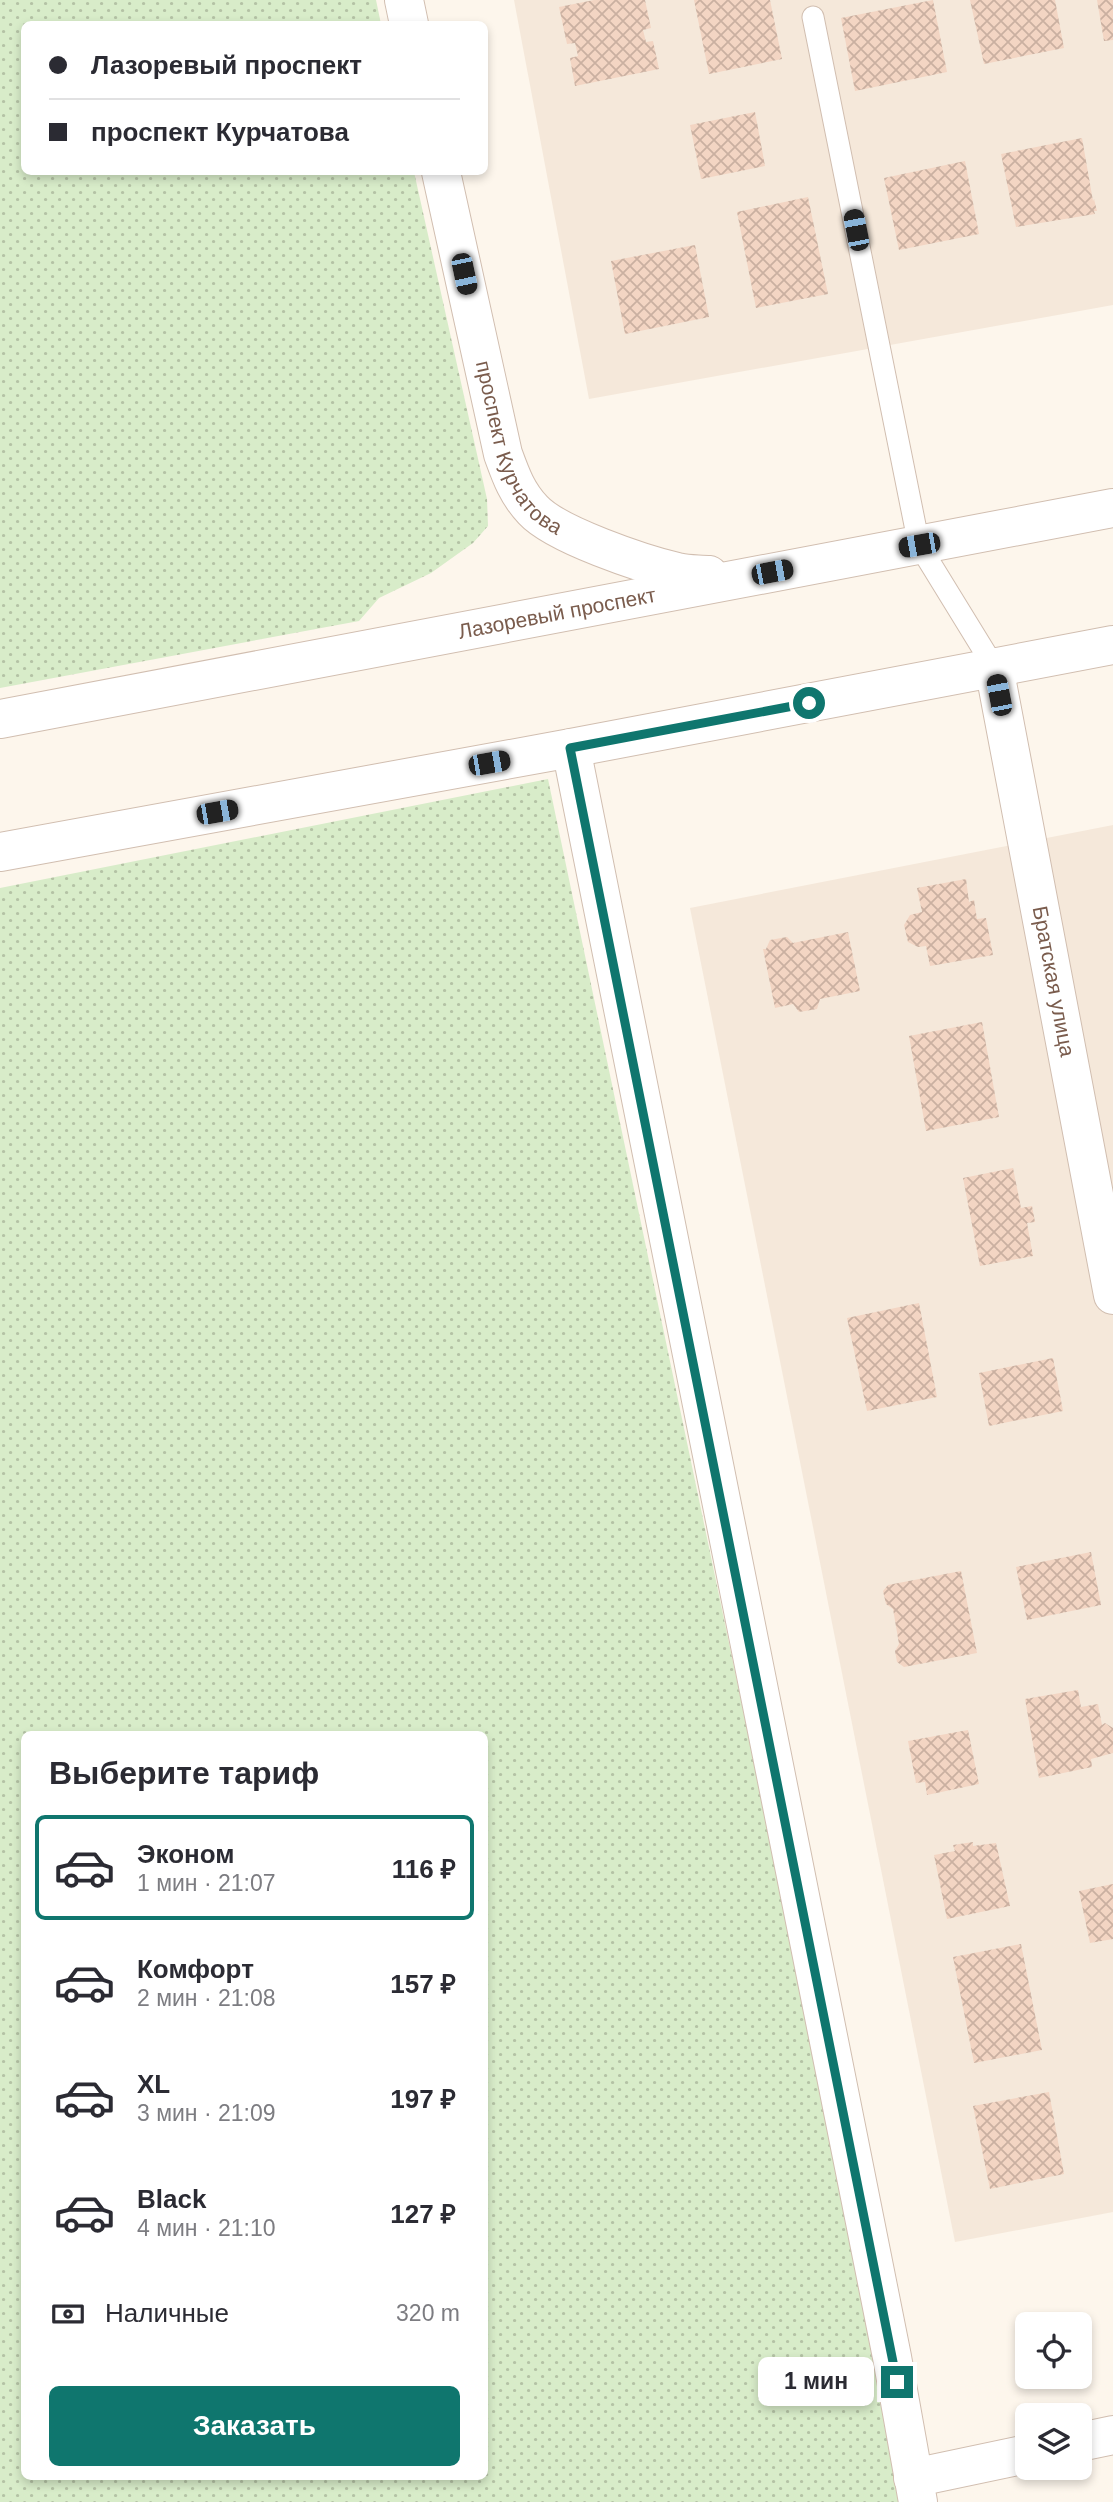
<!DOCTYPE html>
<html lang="ru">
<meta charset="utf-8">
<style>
:root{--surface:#fff;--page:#f2f2f3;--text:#2b2b33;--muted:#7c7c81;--line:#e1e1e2;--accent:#0f766e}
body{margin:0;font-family:Helvetica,sans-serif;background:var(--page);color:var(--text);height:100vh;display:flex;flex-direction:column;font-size:26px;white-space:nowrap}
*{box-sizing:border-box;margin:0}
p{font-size:23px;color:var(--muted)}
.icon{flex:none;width:38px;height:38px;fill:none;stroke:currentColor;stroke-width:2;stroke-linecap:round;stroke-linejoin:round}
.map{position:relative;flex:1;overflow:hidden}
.panel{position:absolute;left:21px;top:1731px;width:467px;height:749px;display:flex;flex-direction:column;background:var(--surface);border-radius:10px;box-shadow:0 4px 10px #0003}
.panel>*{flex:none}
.guide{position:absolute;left:21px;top:21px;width:467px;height:154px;border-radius:10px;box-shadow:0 4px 10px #0003;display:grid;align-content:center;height:154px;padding:0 28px;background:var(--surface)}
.tools{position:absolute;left:1015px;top:2312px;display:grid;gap:14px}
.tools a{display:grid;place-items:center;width:77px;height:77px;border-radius:10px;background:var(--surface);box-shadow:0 4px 10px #0003;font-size:35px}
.end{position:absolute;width:32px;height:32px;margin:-16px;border:9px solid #0f766e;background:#fff;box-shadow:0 0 0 4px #fff}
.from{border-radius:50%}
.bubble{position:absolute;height:49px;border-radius:10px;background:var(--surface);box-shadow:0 4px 10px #0003;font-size:23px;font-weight:800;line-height:49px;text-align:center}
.car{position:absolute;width:21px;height:42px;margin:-21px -10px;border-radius:9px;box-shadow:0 0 5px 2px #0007;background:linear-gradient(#222 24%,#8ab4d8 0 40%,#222 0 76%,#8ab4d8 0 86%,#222 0)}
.guide b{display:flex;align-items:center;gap:24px;height:66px;font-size:26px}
.guide b+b{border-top:2px solid var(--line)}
.guide i{width:18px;height:18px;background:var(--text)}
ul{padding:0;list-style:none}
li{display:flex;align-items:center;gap:21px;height:105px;margin:0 14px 10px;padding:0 14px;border:4px solid transparent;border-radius:10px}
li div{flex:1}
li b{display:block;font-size:26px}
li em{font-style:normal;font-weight:800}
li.current{border-color:var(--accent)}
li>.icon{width:63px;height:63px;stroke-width:1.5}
h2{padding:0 28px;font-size:32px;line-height:84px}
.pay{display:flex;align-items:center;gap:18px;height:77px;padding:0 28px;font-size:26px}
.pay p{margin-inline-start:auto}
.button{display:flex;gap:14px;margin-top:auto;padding:14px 28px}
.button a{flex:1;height:80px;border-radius:10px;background:var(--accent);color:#fff;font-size:28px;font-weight:800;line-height:80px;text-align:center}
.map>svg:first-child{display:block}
</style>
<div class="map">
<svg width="1113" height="2502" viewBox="0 0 1113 2502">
<defs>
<pattern id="grass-dots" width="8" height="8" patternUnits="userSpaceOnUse" patternTransform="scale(1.75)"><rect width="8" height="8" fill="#d8ecc9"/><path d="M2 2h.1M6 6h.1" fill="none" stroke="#b4c2a5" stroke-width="1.8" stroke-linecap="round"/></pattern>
<pattern id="building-cross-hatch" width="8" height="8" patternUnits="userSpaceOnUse" patternTransform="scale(1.75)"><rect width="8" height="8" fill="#f3d5c3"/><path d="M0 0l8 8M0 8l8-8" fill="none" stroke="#cab0a1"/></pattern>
</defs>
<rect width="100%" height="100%" fill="#fdf6ec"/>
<g fill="#f5e8da">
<polygon points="514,0 1113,0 1113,305 589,399"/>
<polygon points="1113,825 1113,2212 955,2242 690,908"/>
</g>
<g fill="url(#grass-dots)" fill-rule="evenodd">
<polygon points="0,0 376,0 381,24 24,24 24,172 414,172 487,499 488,526 473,543 431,573 379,598 359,621 0,688"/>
<path d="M 548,779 L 909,2502 L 0,2502 L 0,888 ZM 24,1734 L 485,1734 L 485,2476 L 24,2476 Z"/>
</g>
<g fill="url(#building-cross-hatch)">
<polygon points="594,0 645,0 651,28 643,30 646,42 653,41 659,69 575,86 570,58 578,56 575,43 567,44 559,7"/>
<polygon points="694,0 770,0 782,59 709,74"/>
<polygon points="933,0 947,72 855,91 841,18"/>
<polygon points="970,0 1055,0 1064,48 984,64"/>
<polygon points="1097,0 1113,0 1113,40 1104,41"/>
<polygon points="755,112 765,166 701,179 690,125"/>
<polygon points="1082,138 1093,201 1094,199 1097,211 1094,211 1095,214 1016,227 1001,154"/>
<polygon points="965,161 979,234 899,250 884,178"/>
<polygon points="808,197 828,294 756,308 737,212"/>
<polygon points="695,245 709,317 625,334 611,261"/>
<polygon points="966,879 969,902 974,900 977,919 986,918 993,955 930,966 926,946 918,947 908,942 904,925 910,915 922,912 917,888"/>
<polygon points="848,932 860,991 820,999 817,1009 799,1012 793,1004 775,1008 763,949 766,949 770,940 787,937 793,943"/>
<polygon points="982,1022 999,1117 926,1131 909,1036"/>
<polygon points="1013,1168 1021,1208 1032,1206 1035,1222 1027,1223 1033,1256 980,1266 963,1178"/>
<polygon points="919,1303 937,1397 867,1411 847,1318"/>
<polygon points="1053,1358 1063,1411 989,1426 979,1373"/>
<polygon points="1091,1552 1101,1605 1027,1620 1016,1567"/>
<polygon points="961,1571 977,1653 904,1667 897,1662 895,1651 899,1644 893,1609 886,1604 883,1591 888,1585"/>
<polygon points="1078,1690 1081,1707 1098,1704 1102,1725 1105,1723 1113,1728 1113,1753 1091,1759 1092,1767 1039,1778 1025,1699"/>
<polygon points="968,1730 979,1784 927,1795 925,1782 916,1783 908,1741"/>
<polygon points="973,1842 973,1846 996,1843 1010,1906 947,1919 934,1855 955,1851 953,1845"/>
<polygon points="1113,1884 1113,1939 1090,1943 1079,1891"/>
<polygon points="1021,1944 1042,2050 974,2063 953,1957"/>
<polygon points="1049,2092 1064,2174 990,2189 973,2106"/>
</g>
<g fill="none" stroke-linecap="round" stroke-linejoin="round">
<g stroke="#d1beb0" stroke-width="23">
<polyline id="lane" points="813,17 919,545 994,667"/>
</g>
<g stroke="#d1beb0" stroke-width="40">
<g id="street">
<polyline points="404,0 409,24"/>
<path id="s1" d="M 441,172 L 503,454 C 511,476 517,493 533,510 C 556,535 643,564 677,572 C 687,575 699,574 709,575"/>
<path id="s2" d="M 994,667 L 1113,1295"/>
<path id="s3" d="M 0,719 L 1113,508"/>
<polyline points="571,748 892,2357 918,2502"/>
<polyline points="0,852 571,748 1113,645"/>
<polyline points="1080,2442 1113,2435"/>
<polyline points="913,2478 1027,2454"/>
</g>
</g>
<use href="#lane" stroke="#fff" stroke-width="21"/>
<use href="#street" stroke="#fff" stroke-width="38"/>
</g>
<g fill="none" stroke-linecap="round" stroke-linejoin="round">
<polyline stroke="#0f766e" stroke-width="9" points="809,703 570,748 897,2382"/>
</g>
<g text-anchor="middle" stroke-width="7" stroke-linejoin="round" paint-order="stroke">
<g font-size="21" fill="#7a5c4d" stroke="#fffaf3">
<text dy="7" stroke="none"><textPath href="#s1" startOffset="290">проспект Курчатова</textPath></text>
<text dy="7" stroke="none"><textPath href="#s3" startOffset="567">Лазоревый проспект</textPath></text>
<text dy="7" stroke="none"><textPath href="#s2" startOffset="320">Братская улица</textPath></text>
</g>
</g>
</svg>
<div class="tools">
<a><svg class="icon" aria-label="locate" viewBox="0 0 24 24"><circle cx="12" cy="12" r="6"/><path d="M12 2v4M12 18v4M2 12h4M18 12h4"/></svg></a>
<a><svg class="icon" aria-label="layers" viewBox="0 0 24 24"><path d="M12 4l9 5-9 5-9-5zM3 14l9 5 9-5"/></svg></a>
</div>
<i class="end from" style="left:809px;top:703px"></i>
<i class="end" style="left:897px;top:2382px"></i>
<div class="bubble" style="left:758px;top:2357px;width:116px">1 мин</div>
<i class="car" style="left:856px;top:230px;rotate:349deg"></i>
<i class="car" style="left:464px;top:274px;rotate:168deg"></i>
<i class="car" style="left:919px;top:545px;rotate:260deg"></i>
<i class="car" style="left:772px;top:572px;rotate:79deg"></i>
<i class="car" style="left:999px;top:695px;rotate:349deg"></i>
<i class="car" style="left:489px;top:763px;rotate:80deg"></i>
<i class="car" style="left:217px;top:812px;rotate:80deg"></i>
<div class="guide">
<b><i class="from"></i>Лазоревый проспект</b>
<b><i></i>проспект Курчатова</b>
</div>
<section class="panel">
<h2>Выберите тариф</h2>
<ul>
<li class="current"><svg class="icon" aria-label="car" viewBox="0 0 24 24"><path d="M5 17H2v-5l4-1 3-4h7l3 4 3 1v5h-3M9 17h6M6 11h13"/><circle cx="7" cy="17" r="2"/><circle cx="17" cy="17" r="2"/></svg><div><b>Эконом</b><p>1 мин · 21:07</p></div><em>116 ₽</em></li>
<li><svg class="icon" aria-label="car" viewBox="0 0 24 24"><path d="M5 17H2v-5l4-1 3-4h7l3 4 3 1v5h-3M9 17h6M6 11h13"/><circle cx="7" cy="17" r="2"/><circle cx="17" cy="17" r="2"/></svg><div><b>Комфорт</b><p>2 мин · 21:08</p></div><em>157 ₽</em></li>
<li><svg class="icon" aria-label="car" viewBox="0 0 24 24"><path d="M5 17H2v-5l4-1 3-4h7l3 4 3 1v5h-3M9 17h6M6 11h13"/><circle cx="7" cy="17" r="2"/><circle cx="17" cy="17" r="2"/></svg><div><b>XL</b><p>3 мин · 21:09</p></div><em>197 ₽</em></li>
<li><svg class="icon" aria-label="car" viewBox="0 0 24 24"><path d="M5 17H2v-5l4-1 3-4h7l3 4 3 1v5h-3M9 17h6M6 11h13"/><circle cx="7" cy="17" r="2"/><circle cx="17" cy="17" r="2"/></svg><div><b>Black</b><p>4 мин · 21:10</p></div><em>127 ₽</em></li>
</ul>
<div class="pay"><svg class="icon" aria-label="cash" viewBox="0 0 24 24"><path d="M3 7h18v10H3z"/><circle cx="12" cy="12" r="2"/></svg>Наличные<p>320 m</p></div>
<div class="button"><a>Заказать</a></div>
</section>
</div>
